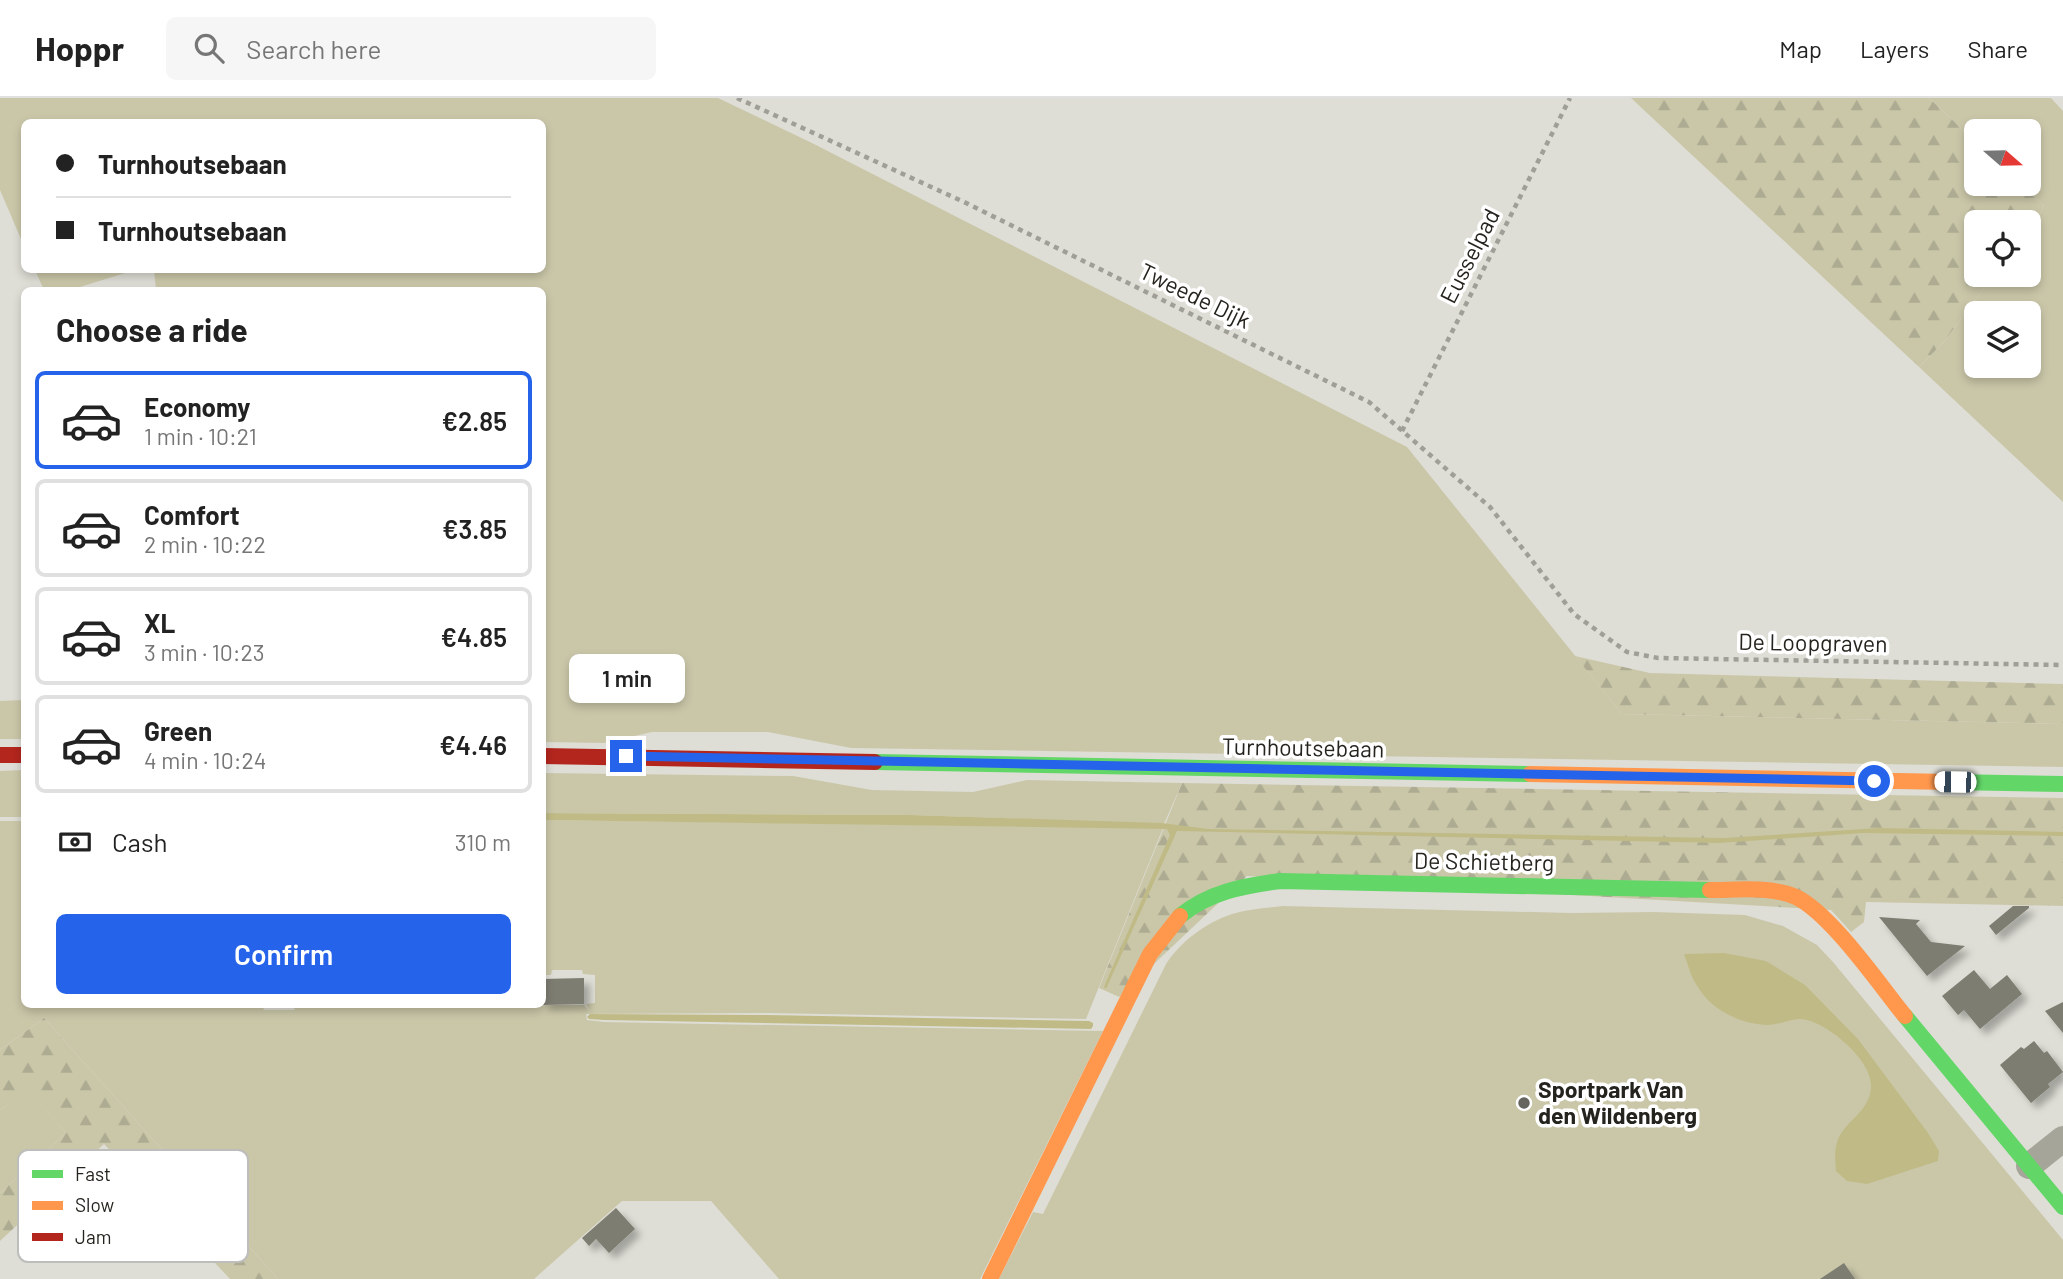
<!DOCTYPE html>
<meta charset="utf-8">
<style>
:root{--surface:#fff;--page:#f6f6f6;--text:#222;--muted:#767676;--line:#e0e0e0;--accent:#2563eb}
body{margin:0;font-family:Barlow,sans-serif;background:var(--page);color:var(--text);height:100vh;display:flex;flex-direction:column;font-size:26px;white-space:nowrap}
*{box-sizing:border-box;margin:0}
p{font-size:23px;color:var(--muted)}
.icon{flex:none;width:38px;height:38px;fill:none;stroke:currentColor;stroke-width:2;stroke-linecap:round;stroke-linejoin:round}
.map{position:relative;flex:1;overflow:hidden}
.panel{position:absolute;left:21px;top:189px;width:525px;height:721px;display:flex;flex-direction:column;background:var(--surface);border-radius:10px;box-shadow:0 4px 10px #0003}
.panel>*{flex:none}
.hud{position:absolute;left:21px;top:21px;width:525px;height:154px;border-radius:10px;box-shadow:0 4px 10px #0003;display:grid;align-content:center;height:154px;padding:0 35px;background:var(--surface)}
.needle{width:46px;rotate:110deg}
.controls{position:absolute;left:1964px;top:21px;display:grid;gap:14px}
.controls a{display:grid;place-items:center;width:77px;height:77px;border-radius:10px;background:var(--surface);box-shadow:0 4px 10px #0003;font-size:35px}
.end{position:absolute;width:32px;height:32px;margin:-16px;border:9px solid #2563eb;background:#fff;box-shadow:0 0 0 4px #fff}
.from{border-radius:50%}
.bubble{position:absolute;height:49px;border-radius:10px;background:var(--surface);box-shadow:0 4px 10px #0003;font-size:23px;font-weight:600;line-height:49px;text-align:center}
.car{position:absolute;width:21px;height:42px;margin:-21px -10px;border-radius:9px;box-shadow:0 0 5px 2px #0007;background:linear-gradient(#fff 24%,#345 0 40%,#fff 0 76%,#345 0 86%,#fff 0)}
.hud b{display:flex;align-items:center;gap:24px;height:66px;font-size:26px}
.hud b+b{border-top:2px solid var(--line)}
.hud i{width:18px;height:18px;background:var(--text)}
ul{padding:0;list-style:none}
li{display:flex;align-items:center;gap:21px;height:98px;margin:0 14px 10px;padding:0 21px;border:4px solid var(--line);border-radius:10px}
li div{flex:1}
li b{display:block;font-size:26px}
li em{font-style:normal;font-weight:600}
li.current{border-color:var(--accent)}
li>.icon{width:63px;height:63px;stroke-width:1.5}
h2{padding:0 35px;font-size:32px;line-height:84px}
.pay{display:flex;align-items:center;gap:18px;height:77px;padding:0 35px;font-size:26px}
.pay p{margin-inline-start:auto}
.button{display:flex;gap:14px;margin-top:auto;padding:14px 35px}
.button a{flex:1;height:80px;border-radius:10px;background:var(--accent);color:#fff;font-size:28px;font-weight:600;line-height:80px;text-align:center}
header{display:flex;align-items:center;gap:42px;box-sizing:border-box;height:98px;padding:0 35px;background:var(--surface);border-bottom:2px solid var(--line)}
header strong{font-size:33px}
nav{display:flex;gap:38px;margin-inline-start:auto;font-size:24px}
.search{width:490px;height:63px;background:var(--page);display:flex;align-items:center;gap:18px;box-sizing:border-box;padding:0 24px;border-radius:10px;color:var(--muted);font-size:26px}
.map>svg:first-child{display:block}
</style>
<header>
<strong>Hoppr</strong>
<div class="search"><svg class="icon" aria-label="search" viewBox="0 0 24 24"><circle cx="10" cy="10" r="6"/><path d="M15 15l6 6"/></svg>Search here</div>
<nav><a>Map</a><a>Layers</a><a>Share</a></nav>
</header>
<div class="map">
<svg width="2063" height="1181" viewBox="0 0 2063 1181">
<defs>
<pattern id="forest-firs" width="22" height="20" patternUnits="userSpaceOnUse" patternTransform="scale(1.75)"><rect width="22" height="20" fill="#cac7a9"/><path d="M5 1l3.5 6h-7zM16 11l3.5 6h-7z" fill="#adab91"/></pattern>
<filter id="shadow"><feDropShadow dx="6" dy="6" stdDeviation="3.5" flood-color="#0004"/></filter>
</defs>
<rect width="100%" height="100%" fill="#deded6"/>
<g fill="#cac7a9" fill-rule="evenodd">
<polygon points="0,0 718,0 812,45 1407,349 1622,616 2063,626 2063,669 851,650 768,634 652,634 604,645 543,644 542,192 156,192 154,172 542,172 542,24 24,24 24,148 0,92"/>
<path d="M 1929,0 L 2051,0 L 2063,13 L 2063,404 L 1919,269 L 1943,245 L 1994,177 L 2028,177 L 2028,133 L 2038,121 L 2044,108 L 2020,86 L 2028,86 L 2028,33 L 1976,33 L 1976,44 ZM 1976,215 L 2028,215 L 2028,268 L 1976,268 Z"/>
<polygon points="35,172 135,172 70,192 44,192"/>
<polygon points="24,602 24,641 0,641 0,603"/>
<polygon points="24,672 24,719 0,719 0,673"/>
<polygon points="543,675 793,678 872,692 973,694 1027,682 1182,685 1164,726 912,717 543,715"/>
<polygon points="543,722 1163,730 1086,921 768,915 586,916 587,922 604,924 1103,933 980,1181 779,1181 711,1103 622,1103 534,1181 278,1181 44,920 0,952 0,723 24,723 24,906 262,906 264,912 295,912 292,906 584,907 589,912 586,906 595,905 595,877 583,876 582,872 552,872 551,877 543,877"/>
<path d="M 1283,808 L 1571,815 L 1654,814 L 1745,817 L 1783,828 L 1817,847 L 1833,864 L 2063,1142 L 2063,1181 L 999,1181 L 1033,1114 L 1043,1116 L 1166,866 C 1180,844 1207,824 1232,816 C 1248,811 1266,810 1283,808 Z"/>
<polygon points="28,992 66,1035 0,1095 0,1012"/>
</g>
<g fill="url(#forest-firs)">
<polygon points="1631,0 1929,0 1976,44 1976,86 2020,86 2044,108 2038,121 2028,133 2028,124 1976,124 1976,177 1994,177 1943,245 1919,269"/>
<polygon points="1575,558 1650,575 2063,586 2063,626 1622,616"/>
<polygon points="1182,685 2063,700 2063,808 1866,804 1864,824 1851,834 1831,812 1247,778 1119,899 1099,890"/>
<polygon points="44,920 278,1181 230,1181 104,1046 0,1143 0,1095 66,1035 28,993 0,1012 0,952"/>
</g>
<g fill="#c0bb86">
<polygon points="543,715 912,717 1162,725 1208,731 1724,740 1879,730 2063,734 2063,738 1863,735 1720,745 1177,733 1106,891 1104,889 1106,884 1170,737 1167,731 543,722"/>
<path d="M 1724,855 L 1766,863 L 1805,887 L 1858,941 L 1928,1035 L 1939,1053 L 1938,1063 L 1867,1086 L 1847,1083 L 1836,1073 C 1835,1062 1834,1052 1838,1041 C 1847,1021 1871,1013 1871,987 C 1871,961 1825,922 1800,921 C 1789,921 1779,927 1768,927 C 1740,926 1710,912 1696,886 C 1690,877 1688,866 1684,856 Z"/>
<polygon points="590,916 767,917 1089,923 1093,925 1093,928 1091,931 604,922 589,921 587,919"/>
</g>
<g fill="#7e7d72" filter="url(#shadow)">
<polygon points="2013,808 2029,808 2029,810 1996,837 1989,828"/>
<polygon points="1879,819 1920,822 1916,826 1931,844 1965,848 1927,878"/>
<polygon points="1974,872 1990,891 2007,877 2022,896 1980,931 1964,912 1958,917 1942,898"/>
<polygon points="584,880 584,906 542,907 542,881"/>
<polygon points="2063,904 2063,935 2045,913"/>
<polygon points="2034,943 2044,955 2047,953 2063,974 2048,986 2050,989 2031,1005 2000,967 2021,949 2024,951"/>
<polygon points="616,1110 635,1131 609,1155 596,1141 589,1148 582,1140"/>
<polygon points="1844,1165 1855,1181 1820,1181"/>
</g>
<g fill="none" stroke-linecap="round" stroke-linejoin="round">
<g stroke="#9f9e97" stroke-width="4.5" stroke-dasharray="5 5" stroke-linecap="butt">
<polyline points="737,0 964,104 1369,304 1490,409 1574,516 1627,554 1658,560 2063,567"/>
<polyline points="1402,333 1570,0"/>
</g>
<polyline stroke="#a6a59a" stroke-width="26" points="2029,1068 2063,1041"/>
<g stroke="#63d668" stroke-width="16">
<polyline points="875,664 1530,676"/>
<polyline points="1950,684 2063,686"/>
<path d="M 1180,818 C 1209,794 1243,788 1280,783 L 1710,792"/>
<polyline points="1905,918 2063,1109"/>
</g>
<g stroke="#ff974d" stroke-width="16">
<polyline points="1530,676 1950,684"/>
<path d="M 1710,792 C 1737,792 1771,788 1796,799 C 1831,816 1879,886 1905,918"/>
<polyline points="990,1181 1150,856 1180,818"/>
</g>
<g stroke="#b3261e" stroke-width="16">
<polyline points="0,657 24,657"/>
<polyline points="542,658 875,664"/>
</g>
</g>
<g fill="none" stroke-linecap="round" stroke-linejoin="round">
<polyline stroke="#2563eb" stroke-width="9" points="626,658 1874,683"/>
</g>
<circle fill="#65645e" stroke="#fff" stroke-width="2.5" cx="1524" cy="1005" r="7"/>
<g text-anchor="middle" stroke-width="7" stroke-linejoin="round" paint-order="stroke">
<g font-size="23" fill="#24231e" stroke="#fff">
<text transform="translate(1470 158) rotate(-63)" y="8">Eusselpad</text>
<text transform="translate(1195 198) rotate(26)" y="8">Tweede Dijk</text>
<text transform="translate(1813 545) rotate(1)" y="8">De Loopgraven</text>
<text transform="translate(1303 650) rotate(1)" y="8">Turnhoutsebaan</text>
<text transform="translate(1484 764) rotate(1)" y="8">De Schietberg</text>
</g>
<g font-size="23" font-weight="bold" fill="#24231e" stroke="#fff" text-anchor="start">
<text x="1538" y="1000">Sportpark Van<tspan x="1538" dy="26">den Wildenberg</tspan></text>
</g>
</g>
<rect x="18" y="1052" width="230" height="112" rx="10" fill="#fff" stroke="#bdbdbc" stroke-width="2"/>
<rect x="32" y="1072" width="31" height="8" fill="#63d668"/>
<rect x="32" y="1103" width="31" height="9" fill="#ff974d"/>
<rect x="32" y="1135" width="31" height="8" fill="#b3261e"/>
<g font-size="19" fill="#24231e">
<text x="75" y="1083">Fast</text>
<text x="75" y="1114">Slow</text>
<text x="75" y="1146">Jam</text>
</g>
</svg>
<div class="controls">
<a><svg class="needle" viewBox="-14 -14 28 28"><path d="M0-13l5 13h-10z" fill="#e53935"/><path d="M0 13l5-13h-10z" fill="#767676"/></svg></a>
<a><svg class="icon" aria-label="locate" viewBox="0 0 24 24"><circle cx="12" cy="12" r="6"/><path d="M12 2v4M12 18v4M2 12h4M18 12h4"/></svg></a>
<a><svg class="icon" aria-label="layers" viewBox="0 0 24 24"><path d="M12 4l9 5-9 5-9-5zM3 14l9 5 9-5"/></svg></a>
</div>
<i class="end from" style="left:1874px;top:683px"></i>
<i class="end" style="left:626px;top:658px"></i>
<div class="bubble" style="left:569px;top:556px;width:116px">1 min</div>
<i class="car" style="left:1955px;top:684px;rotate:271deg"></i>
<div class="hud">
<b><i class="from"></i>Turnhoutsebaan</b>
<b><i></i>Turnhoutsebaan</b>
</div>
<section class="panel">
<h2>Choose a ride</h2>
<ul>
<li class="current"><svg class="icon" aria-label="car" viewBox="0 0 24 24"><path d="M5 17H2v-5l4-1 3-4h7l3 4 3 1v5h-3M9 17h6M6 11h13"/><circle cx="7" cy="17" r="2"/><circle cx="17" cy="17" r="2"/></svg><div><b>Economy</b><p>1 min · 10:21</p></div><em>€2.85</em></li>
<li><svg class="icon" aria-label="car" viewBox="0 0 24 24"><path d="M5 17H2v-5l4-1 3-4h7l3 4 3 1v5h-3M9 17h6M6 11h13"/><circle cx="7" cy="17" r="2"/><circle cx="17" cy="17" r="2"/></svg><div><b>Comfort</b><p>2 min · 10:22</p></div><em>€3.85</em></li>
<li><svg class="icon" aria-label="car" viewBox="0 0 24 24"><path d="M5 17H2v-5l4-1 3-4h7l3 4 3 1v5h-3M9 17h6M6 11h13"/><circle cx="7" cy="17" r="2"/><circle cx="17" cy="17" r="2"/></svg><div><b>XL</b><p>3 min · 10:23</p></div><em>€4.85</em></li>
<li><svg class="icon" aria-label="car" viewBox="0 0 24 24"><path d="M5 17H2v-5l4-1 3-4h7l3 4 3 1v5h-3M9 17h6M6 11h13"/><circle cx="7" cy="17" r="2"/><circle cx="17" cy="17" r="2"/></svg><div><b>Green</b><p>4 min · 10:24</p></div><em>€4.46</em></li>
</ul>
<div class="pay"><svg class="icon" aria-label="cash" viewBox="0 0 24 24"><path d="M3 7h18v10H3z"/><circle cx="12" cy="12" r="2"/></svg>Cash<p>310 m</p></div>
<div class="button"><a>Confirm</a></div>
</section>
</div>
